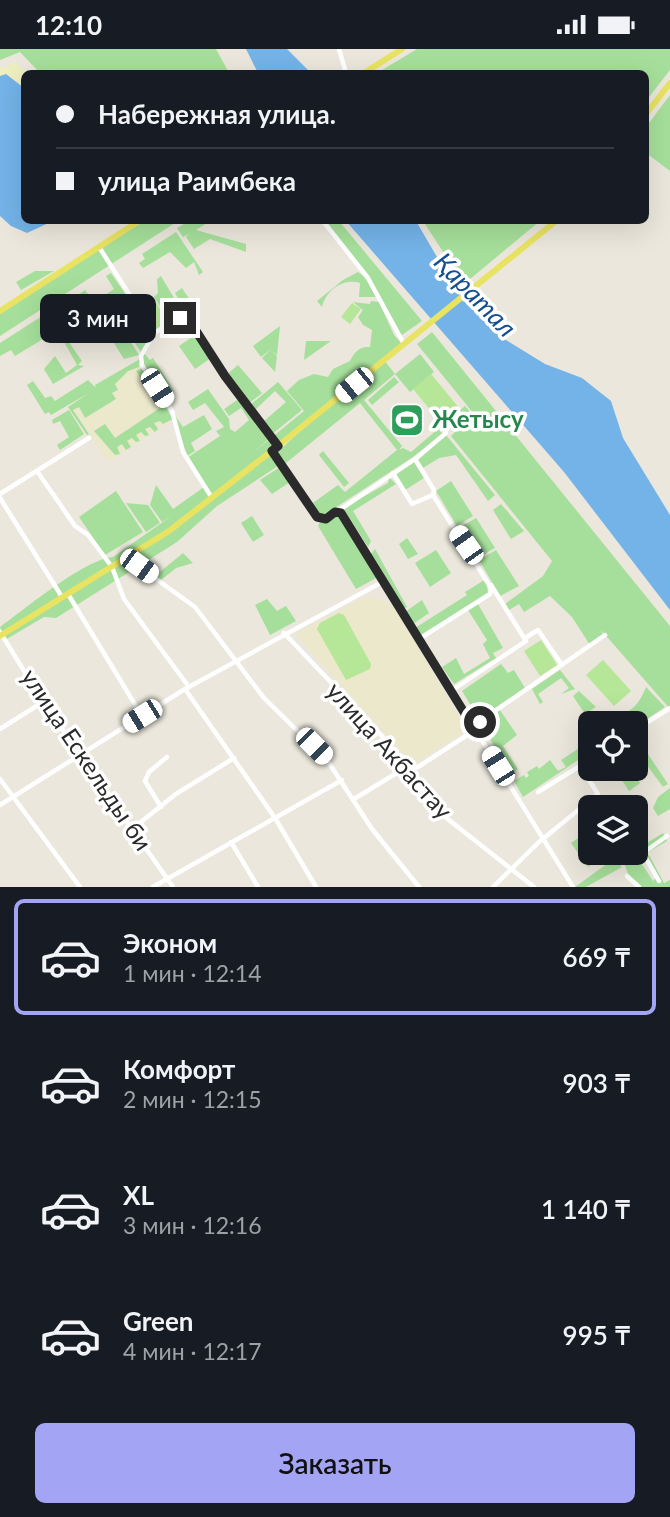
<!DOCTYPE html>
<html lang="ru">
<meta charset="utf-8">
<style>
:root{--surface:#171b24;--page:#20242c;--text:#f1f3f6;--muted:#9ea1a6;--line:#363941;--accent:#a3a4f3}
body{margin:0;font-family:Lato,sans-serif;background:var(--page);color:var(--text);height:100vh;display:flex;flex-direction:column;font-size:26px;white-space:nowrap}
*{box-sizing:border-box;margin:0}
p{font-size:23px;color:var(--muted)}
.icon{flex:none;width:38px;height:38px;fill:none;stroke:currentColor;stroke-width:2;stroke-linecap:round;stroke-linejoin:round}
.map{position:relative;height:838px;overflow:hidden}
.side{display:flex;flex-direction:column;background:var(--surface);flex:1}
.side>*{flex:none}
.top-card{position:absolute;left:21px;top:21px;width:628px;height:154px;border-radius:10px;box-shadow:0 7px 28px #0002;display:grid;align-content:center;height:154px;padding:0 35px;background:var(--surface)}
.tools{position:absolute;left:578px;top:662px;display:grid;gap:14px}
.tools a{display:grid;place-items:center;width:70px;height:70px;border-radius:10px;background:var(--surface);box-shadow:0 7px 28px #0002;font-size:35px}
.end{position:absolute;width:32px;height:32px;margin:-16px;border:9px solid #2a2a2a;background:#fff;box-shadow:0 0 0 4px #fff}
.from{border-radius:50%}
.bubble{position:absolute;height:49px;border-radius:10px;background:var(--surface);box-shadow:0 7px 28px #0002;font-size:23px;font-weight:600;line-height:49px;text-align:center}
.car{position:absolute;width:21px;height:42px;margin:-21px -10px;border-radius:9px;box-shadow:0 0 5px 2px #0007;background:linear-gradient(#fff 24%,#345 0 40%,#fff 0 76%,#345 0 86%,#fff 0)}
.top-card b{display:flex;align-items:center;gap:24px;height:66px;font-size:26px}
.top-card b+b{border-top:2px solid var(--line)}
.top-card i{width:18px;height:18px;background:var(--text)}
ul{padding:12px 0 0;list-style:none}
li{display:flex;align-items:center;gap:21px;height:116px;margin:0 14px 10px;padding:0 21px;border:4px solid transparent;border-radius:10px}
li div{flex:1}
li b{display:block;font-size:26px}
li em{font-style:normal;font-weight:600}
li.active{border-color:var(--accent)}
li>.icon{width:63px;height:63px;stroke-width:1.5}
.cta{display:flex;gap:14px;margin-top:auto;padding:14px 35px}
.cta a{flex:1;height:80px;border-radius:10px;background:var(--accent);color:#111;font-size:28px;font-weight:600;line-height:80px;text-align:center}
.status{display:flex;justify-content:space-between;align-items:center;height:49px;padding:0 35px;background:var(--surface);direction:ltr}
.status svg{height:19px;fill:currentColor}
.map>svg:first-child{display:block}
</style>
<div class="status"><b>12:10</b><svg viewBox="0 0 49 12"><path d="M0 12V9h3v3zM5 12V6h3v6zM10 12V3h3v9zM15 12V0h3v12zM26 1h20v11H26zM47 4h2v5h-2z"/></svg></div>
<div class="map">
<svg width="670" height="838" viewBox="0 0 670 838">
<rect width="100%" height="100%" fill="#ebe7dc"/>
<g fill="#ece8cc">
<polygon points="136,315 172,371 108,413 71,357"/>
<polygon points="367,547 392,555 467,681 413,715 295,585"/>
</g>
<g fill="#a6df9b">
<polygon points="0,0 216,0 229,24 40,24 20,3 0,11"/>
<polygon points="417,0 670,0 670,21 646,52 646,24 377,24"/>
<polygon points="670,46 670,122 646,104 646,78"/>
<polygon points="139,172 178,172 0,287 0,262"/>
<polygon points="189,172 210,172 196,181 246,195 246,203 210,190 194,200 186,188 189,185 183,188 177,179"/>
<polygon points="323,172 339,172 422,272 399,288 371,235"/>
<polygon points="423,172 540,172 464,235"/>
<polygon points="176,183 203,223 199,226 194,213 186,219 170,203 143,219 139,214 145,210 142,205"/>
<polygon points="35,222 54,222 21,241 16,233"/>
<path d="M 358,223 L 365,228 L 376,248 L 359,248 L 360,234 C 343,229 326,241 322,258 L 317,252 L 343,231 Z"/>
<polygon points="111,224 128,249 113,259 105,246 114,240 106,227"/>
<polygon points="161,227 174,249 160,257 154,248 158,244 157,230"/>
<polygon points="182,239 196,260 182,268 183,258 175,244"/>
<polygon points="85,241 94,253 103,248 111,260 96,269 89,259 79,266 70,252"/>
<path d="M 371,252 L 379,253 L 394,286 L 402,295 L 272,402 L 281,415 L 217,457 L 177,493 L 56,569 L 44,568 L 5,591 L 0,578 C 25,560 85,510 113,508 L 173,466 L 162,473 L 150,456 L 156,436 L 173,460 L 204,438 L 187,409 L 220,387 L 216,382 L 224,378 L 205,354 L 193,361 L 188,353 L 208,340 L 229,370 L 230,380 L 235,383 L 249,371 L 241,359 L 229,367 L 224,360 L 240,349 L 271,388 L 254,403 L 304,362 L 287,342 L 299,331 L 314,325 L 328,328 L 333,320 L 350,312 C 354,303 360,297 370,298 L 372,281 L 363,276 L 358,268 L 363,261 L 353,253 L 370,255 Z"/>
<polygon points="68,253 76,267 67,273 72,284 68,286 53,264"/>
<polygon points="129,254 140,269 129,276 126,273 123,275 116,263"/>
<polygon points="50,262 61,279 15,307 11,301 0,307 0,294"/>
<polygon points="112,264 139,306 124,310 100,272"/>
<polygon points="143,270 152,283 141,303 129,285 130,278"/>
<polygon points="280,277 277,306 271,301 277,307 275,323 262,309 271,300 261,308 253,297"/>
<polygon points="60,280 82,312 78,316 84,317 53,335 44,320 55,307 66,324 77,316 58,282"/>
<polygon points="432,283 670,577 670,660 601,581 603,585 590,596 572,568 550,547 524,563 519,555 509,561 505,555 543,527 552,512 451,387 474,365 417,295"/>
<polygon points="195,286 211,309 195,320 179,297"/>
<polygon points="306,292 331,292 304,311"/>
<polygon points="143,303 150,311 153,309 174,342 165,348 143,315"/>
<polygon points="420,305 434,323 410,343 395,325 364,351 402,397 399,401 403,399 411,403 438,380 443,385 413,408 321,468 310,456 338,436 345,443 397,401 360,354 286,414 278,403 316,367 384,311 395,325"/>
<polygon points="140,310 139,318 128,322 115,335 118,341 112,344 116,350 85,369 79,358 73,361 89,385 87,386 68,358 89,344 51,366 49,363 45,365 27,336 33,332 45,349 51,347 55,352 88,331 96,339 95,336"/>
<polygon points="238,316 262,344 247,356 225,327"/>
<polygon points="142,319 173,370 163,375 160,372 154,374 158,380 155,383 150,378 145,380 149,386 145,387 141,383 136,386 140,392 136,393 132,389 127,392 131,398 126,401 122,395 117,398 120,405 115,406 94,382 105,375 115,389 160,359 136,322"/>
<polygon points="394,328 399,333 372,356 368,351"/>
<polygon points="278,333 302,361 271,386 263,373 286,353 275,342 255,361 250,356"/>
<polygon points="465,357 471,364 447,382 441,377"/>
<polygon points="69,361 84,385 60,401 57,396 69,388 60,372 53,375 52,371"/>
<polygon points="174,365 183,378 204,366 212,380 191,394 195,402 187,407"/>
<polygon points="446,386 495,446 488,452 456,406 439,409 423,419 418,411"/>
<polygon points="323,402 349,434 344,438 319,406"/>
<polygon points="414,413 424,429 405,441 395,425"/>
<polygon points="280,418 290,433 272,445 260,431"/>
<polygon points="389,428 396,435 353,462 371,492 368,498 343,459 388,434"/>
<polygon points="451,432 473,467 457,477 436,442"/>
<polygon points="116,442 143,483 105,506 79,468"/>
<polygon points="126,454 148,456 160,474 146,483"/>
<polygon points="501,455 524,482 511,490 493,461"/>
<polygon points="338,462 378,528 356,540 318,477 321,471"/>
<polygon points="252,467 264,486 253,493 241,474"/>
<polygon points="476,469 495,499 477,509 459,479"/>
<polygon points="407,489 418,505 408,510 399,495"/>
<polygon points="375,500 407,558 403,560 370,506"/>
<polygon points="436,501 451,524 430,538 415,514"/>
<polygon points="496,501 519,537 500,547 479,511"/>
<polygon points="183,504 193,514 176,519 161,531 155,527"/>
<polygon points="486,530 488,544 421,587 415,579 467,546 465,543"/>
<polygon points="267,550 277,562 286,557 296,572 270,586 255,556"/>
<polygon points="422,551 429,564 413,575 405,563"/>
<polygon points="478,555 503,599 493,604 496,609 454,635 442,618 456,609 464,625 490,609 483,595 487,591 468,561"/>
<polygon points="501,615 508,624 514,621 525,639 479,670 462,642"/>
<polygon points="560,621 575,640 561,645 569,639 561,629 538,645 543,653 540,655 532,640"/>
<path d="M 646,638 L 665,658 L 635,678 L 635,674 L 615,674 L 611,667 C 631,665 639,656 646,638 Z"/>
<polygon points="579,642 596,658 585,665 573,647"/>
<polygon points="500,661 517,686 503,697 518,720 510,725 481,674"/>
<polygon points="635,686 668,735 663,738 635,700"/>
<polygon points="590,692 590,703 523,748 514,732 524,726 526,729 529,727 527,723 537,717 539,720 550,711 558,722 566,718 561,711"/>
<polygon points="620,719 630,719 640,734 629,742 616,722"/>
<polygon points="670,739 670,760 658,767 653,759 658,748"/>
<polygon points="590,781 590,803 609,803 588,818 571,794"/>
<polygon points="663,784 667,792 638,809 653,832 656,829 644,809 649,806 664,834 670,831 670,838 641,838 629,827 622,809"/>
<polygon points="615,809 622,818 586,838 575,838"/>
</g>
<polygon fill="#edefc1" points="16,14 27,24 24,24 24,39 19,33 0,27 0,19"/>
<g fill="#b6e697">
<polygon points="153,249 168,272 154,282 138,259"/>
<polygon points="352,254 361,260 350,275 341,268"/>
<polygon points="431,325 460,360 442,375 413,340"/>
<polygon points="339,564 344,566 371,615 370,620 346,631 317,580 320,574"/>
<polygon points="541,591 557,616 540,627 524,602"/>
<polygon points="603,611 631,642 614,657 586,626"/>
</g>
<g fill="#74b3e8">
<polygon points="246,0 287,0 311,24 258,24"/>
<polygon points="6,25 24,39 24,172 53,172 27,184 11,177 0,167 0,27"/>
<polygon points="346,172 416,172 451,232 501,288 545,315 582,329 611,352 623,389 670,466 670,561 564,423"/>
</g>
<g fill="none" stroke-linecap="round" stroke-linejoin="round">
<g stroke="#fff" stroke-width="4.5">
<polyline points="339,0 346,24"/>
<polyline points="323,172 368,229 404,295"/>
<polyline points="99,198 154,284 180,269 189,271 225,327 278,397"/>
<polyline points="154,284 141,307 142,316 172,362 183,403 212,449"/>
<polyline points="272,402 317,468 325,470 335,463 341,464 573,838"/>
<polyline points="415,410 446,384"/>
<polyline points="37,422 75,477 88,486 112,518 124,550 189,638"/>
<polyline points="393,424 412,455 433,446"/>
<polyline points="0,445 89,389"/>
<polyline points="0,449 62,548"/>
<polyline points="338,462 415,410 434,441 433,446 491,539 490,545 419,590"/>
<polyline points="127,509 195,558 264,649 327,711 372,780 419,838"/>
<polyline points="68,545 142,667"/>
<polyline points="0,583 44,654 173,838"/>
<polyline points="284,584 382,687 444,767 534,838"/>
<polyline points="525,589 538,581 562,616"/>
<polyline points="185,640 275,769 316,838"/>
<polyline points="451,642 526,592 491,536"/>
<polyline points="0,680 43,653"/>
<polyline points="635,681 670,659"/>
<polyline points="0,730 80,838"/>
<polyline points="538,743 580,717"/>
<polyline points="354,750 400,722 418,718 475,681 479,673 605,586"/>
<polyline points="0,756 185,640 384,532"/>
<polyline points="161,758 145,732 149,723 167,708"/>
<polyline points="132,780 176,745 234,709"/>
<polyline points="231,793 258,838"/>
<polyline points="627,827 639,838"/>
<polyline points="659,832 643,804 667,787"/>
<polyline points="153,838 342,731"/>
<polyline points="493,838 539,793 598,745 580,717 590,711"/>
</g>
<g stroke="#e9e363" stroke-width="6">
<polyline points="364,24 402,0"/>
<polyline points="646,65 670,34"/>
<polyline points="0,262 139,172"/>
<polyline points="0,587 169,482 278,397 556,172"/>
</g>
</g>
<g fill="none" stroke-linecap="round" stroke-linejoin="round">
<polyline stroke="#2a2a2a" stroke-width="9" points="180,269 189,271 225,327 278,397 272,402 317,468 326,470 335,463 341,464 475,681 480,673"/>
</g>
<defs>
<g id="stadium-square" transform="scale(1.75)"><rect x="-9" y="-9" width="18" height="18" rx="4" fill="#2e9e5b" stroke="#fff"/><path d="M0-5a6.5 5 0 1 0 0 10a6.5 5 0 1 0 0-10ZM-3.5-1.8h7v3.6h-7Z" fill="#fff"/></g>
</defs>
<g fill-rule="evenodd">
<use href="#stadium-square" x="407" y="371"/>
</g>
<g text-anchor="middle" stroke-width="7" stroke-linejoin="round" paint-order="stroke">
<g font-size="24" font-weight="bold" fill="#27864d" stroke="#fff" text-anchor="start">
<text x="432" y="379">Жетысу</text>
</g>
<g font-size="24" fill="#2a2a2a" stroke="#fff">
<text transform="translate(389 702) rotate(48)" y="8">улица Акбастау</text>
<text transform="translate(86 711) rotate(56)" y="8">улица Ескельды би</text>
</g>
<g font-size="26" font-style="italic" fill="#144f93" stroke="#fff">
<text transform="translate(475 246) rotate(46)" y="9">Қаратал</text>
</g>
</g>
</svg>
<div class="tools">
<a><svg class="icon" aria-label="locate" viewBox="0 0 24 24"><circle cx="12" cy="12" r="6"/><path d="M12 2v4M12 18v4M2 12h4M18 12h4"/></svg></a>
<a><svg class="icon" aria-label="layers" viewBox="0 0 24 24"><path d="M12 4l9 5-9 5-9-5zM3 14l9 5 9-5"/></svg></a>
</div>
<i class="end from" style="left:480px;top:673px"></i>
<i class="end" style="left:180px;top:269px"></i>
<div class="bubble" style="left:40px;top:245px;width:116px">3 мин</div>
<i class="car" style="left:354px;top:336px;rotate:231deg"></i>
<i class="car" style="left:157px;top:339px;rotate:147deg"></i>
<i class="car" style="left:466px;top:496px;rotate:325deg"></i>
<i class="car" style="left:139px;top:517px;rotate:126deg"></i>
<i class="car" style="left:142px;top:667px;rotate:238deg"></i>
<i class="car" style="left:314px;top:697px;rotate:135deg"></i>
<i class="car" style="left:498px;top:717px;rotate:328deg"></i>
<div class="top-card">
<b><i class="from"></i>Набережная улица.</b>
<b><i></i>улица Раимбека</b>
</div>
</div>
<section class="side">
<ul>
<li class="active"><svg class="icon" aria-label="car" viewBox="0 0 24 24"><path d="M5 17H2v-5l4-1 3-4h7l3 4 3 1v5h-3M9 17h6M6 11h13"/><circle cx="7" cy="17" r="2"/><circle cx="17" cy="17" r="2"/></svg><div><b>Эконом</b><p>1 мин · 12:14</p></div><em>669 ₸</em></li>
<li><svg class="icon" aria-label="car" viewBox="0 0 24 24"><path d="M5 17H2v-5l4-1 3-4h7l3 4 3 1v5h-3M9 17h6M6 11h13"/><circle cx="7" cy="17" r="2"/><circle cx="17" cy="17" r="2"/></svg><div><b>Комфорт</b><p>2 мин · 12:15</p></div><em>903 ₸</em></li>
<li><svg class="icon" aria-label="car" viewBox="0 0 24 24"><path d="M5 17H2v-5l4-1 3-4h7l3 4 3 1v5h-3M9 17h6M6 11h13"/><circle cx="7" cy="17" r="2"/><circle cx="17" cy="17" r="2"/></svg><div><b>XL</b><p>3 мин · 12:16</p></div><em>1 140 ₸</em></li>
<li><svg class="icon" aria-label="car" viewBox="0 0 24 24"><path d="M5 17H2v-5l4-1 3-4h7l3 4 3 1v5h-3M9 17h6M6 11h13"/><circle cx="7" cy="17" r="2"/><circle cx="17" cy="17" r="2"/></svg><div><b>Green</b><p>4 мин · 12:17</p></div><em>995 ₸</em></li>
</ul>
<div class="cta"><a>Заказать</a></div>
</section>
